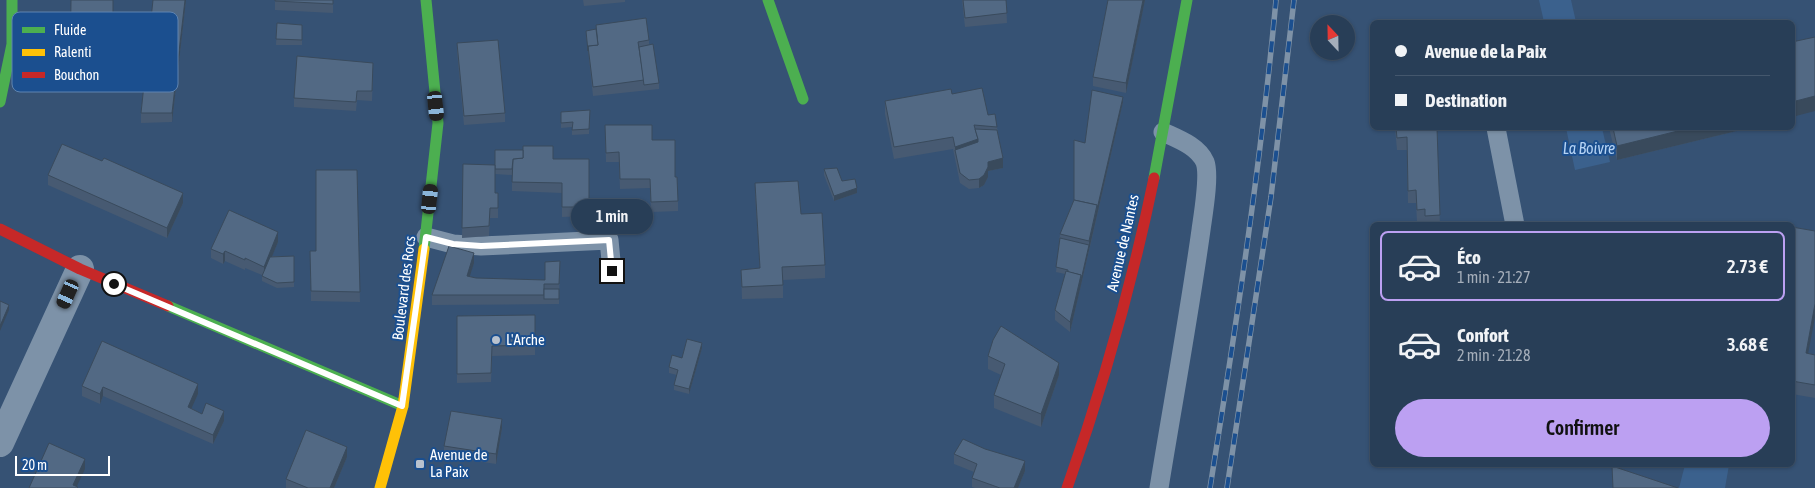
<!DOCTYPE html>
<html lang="fr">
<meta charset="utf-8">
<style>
:root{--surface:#283e57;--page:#30455d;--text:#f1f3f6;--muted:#a5aeba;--line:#44576d;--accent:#bca0f2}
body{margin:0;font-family:"Asap Condensed",sans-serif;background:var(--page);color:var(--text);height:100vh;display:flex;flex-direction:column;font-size:19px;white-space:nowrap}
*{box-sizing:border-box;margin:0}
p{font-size:16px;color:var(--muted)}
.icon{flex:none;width:28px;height:28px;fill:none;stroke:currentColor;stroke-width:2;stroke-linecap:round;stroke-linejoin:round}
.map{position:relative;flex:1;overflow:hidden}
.panel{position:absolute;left:1370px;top:222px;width:425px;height:245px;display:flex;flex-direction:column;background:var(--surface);border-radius:8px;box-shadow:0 1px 4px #0004,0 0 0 1px var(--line)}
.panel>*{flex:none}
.hud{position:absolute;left:1370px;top:20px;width:425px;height:110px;border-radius:8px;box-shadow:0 1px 4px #0004,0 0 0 1px var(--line);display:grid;align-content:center;height:110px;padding:0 25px;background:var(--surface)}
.needle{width:32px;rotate:338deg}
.controls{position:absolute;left:1310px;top:15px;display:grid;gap:10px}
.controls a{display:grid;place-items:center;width:45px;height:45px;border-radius:50%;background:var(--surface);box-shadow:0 1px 4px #0004,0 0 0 1px var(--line);font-size:25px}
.scale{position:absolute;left:15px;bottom:12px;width:95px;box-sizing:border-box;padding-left:5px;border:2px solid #fff;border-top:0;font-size:14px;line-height:18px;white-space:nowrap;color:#fff;-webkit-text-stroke:4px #1b4f8f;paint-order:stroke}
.end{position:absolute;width:22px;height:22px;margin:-11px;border:6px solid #fff;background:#111;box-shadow:0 0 0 2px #111}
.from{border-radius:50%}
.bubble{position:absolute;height:35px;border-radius:18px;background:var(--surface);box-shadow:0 1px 4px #0004,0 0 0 1px var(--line);font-size:16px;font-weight:600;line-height:35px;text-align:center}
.car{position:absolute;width:15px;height:30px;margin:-15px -8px;border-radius:6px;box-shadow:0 0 4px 1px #0007;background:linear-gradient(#222 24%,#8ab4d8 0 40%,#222 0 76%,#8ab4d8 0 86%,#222 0)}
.hud b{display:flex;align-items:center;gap:18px;height:48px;font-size:19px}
.hud b+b{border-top:1px solid var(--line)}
.hud i{width:12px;height:12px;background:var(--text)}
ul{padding:9px 0 0;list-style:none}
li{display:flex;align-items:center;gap:15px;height:70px;margin:0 10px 8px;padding:0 15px;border:2px solid transparent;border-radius:8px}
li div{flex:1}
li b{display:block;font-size:19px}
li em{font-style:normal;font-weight:600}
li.active{border-color:var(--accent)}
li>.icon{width:45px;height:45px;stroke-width:1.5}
.button{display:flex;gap:10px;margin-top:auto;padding:10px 25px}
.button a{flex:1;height:58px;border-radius:30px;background:var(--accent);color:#111;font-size:20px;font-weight:600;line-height:58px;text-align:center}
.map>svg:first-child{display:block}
</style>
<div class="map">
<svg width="1815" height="488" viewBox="0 0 1815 488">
<rect width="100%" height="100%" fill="#365274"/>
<g fill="#3b618d">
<polygon points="1539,0 1571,0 1576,22 1544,22"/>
<polygon points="1566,128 1602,128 1610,162 1575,170"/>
<polygon points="1685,465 1729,465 1725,488 1679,488"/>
</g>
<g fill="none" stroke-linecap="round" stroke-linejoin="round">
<g stroke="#7d92a8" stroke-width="19">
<polyline points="1496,128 1515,225"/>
<polyline points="426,237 453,244 481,246 609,240 612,271"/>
<path d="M 1159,488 C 1173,402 1189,316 1201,230 C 1203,215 1210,175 1205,162 C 1198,146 1178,139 1163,132"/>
</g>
<polyline stroke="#7d92a8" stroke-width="28" points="0,443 80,269"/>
<g stroke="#4caf50" stroke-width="11">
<polyline points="768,0 803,99"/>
<polyline points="0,102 12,44 12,0"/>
<polyline points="1154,178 1187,0"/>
<polyline points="424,249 438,123 426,0"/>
<polyline points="168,306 403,406"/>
</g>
<polyline stroke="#ffc107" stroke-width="11" points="380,488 403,406 424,249"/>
<g stroke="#c62828" stroke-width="11">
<polyline points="0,229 80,269 168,306"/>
<path d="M 1067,488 C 1103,387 1132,284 1154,178"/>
</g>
<g stroke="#7e92a7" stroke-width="5.5">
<g id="rail">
<path d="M 1210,488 C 1236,326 1261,163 1276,0"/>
<polyline points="1227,488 1271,197 1294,0"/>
</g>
</g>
<use href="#rail" stroke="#1b4f8f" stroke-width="4" stroke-dasharray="11" stroke-linecap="butt"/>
</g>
<g fill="#475a72">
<polygon points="71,0 113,0 113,85 70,85"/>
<polygon points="153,0 186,0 172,122 141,123 141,113"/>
<polygon points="275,0 333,0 333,13 275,10"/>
<polygon points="583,0 625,0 625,2 584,6"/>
<polygon points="962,0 1006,0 1007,23 965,27"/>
<polygon points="1108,0 1145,0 1126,93 1093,86 1093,77"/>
<polygon points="277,23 302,25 302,45 276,45"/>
<polygon points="596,25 649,40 649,45 659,83 659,89 593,96 586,31 596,29"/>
<polygon points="457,43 505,113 505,122 464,125 457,52"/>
<polygon points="373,72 372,101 357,100 356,111 294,107 294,98"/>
<polygon points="952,94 988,115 997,127 1003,168 988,171 988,177 984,185 979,188 969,189 960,183 953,149 894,159 885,114 885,101"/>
<polygon points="1123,102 1089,251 1070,332 1055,320 1055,310 1065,274 1056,272 1060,234 1074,200 1085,143"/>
<polygon points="590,110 589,134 572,135 572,127 561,128 561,112"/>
<polygon points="605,125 652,140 675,177 678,201 678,211 651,212 650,188 620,189 619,162 606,162"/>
<polygon points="1395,128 1437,128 1440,225 1425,225 1425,222 1417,222 1416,203 1408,203 1407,150 1397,150"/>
<polygon points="1609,128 1749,128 1617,160"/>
<polygon points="553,159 589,159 589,216 562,217 562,193 512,191 512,175 495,174 495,193 498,193 498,218 490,218 489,236 462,238 463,164 495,165"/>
<polygon points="824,169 842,181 857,193 834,201 824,175"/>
<polygon points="357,170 360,302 311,301 310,251 316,251"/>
<polygon points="48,175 183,203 167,238 48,185"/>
<polygon points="755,183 801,214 825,265 825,278 783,280 783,298 742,299 741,270 760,268 755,195"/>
<polygon points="1792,227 1808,353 1815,355 1815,398 1792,394"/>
<polygon points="278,242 272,256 294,256 294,287 277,288 262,281 262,275 245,268 245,270 225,261 223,264 211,258 211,249"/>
<polygon points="560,261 559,304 432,305 432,295 474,263 469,276 476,278 545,280"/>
<polygon points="535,315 535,355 492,356 491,382 457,383 457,316"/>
<polygon points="102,341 198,394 191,408 202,414 224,421 213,444 103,396 100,404 82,396 82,386"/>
<polygon points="702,348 689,394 674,390 674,385 677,375 669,373 669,367 682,358"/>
<polygon points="988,356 1059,375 1041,427 994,408 994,395 1001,375 988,369"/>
<polygon points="502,428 496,464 444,456 444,446"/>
<polygon points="954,454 1025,471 1018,488 975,488 972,487 972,478 974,472 954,464"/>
<polygon points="347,457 334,488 286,488 286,479"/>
</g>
<g fill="#394a5c">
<polygon points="185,0 186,0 172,122 172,113"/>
<polygon points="1143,0 1145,0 1142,15 1126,93 1126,83"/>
<polygon points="1815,96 1815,111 1792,117 1792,102"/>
<polygon points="1123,97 1123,102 1081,285 1081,280 1089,245 1089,241"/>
<polygon points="1690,128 1749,128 1617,160 1617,146"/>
<polygon points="978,139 978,152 955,150 955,147"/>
<polygon points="1003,158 1003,168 988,171 988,177 984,185 979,188 979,179 988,162"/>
<polygon points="857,188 857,193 834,201 834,196"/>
<polygon points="183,193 183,203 167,238 167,228"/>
<polygon points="278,232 278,242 264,276 264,267"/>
<polygon points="225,251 225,261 223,264 223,254"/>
<polygon points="474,253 474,263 467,285 467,276"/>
<polygon points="1081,275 1081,285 1070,332 1070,322"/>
<polygon points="1815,304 1815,317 1806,365 1806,353"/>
<polygon points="9,305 9,310 0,331 0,326"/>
<polygon points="702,343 702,348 689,394 689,389"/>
<polygon points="1059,363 1059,375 1041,427 1041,414"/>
<polygon points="198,384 198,394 188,416 188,407"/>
<polygon points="103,387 103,396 100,404 100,394"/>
<polygon points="224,411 224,421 213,444 213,435"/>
<polygon points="502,419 502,428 496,464 496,454"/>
<polygon points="347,447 347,457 334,488 330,488"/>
<polygon points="85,459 85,469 76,488 73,485"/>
<polygon points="1025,461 1025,471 1018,488 1014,488"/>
</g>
<g fill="#526984" stroke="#394a5c">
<polygon points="71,0 113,0 113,73 70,73"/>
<polygon points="153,0 185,0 172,113 141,113"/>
<polygon points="275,0 333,0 333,4 275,1"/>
<polygon points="963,0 1006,0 1007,13 965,18"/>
<polygon points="1108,0 1143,0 1126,83 1093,77"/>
<polygon points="646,18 649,40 638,42 644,80 593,87 588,46 598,45 596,25"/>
<polygon points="277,23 302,25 302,40 276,39"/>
<polygon points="596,29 598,45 588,46 588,51 586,31"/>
<polygon points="1815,37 1815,96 1792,102 1792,42"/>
<polygon points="498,40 505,113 464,116 457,43"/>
<polygon points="653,44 659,83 644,85 639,47"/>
<polygon points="297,56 373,63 372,91 357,91 356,102 294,98"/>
<polygon points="982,88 988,115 995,114 997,127 974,125 978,139 955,147 953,137 894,147 885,101 951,89 952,94"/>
<polygon points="1092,90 1123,97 1097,209 1097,205 1074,200 1074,140 1085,143"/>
<polygon points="590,110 589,129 572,130 573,122 561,123 561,112"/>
<polygon points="605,125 652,125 652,140 675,140 675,177 677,177 678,201 651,202 650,179 620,179 619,152 606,153"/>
<polygon points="1396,128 1437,128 1440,215 1425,216 1425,209 1417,210 1416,190 1408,191 1407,137 1397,138"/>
<polygon points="1613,128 1690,128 1617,146"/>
<polygon points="975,129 997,130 1003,158 988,162 988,167 984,175 979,179 969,180 960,173 955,150 978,142 978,139"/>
<polygon points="62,144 102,161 104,158 183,193 167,228 48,175"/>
<polygon points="523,146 553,146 553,159 589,159 589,207 562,207 562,183 512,182 513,159 523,158"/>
<polygon points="495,150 523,150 523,158 513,159 512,169 495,169"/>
<polygon points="463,164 495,165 495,193 498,193 498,208 490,208 489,226 462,228"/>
<polygon points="837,168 842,181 855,179 857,188 834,196 824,169"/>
<polygon points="316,170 357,170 360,292 311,291 310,251 316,251"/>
<polygon points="798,181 801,214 822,213 825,265 782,267 783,285 742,287 741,270 760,268 755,183"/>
<polygon points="1074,200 1097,205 1089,241 1060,234"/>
<polygon points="229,210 278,232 264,267 245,258 245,260 225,251 223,254 211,249"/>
<polygon points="1792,227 1815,231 1815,304 1806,353 1815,355 1815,385 1792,381"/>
<polygon points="1060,238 1089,245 1081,280 1081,275 1068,272 1068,270 1056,267"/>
<polygon points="449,246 474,253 467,276 476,278 545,280 545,262 560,261 559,284 544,284 544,295 432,295"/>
<polygon points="294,256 294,282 277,283 262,276 270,257"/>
<polygon points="1066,271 1081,275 1070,322 1055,310"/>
<rect x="544" y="289" width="15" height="10"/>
<polygon points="0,301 9,305 0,326"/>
<polygon points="535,315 535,345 492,346 491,373 457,374 457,316"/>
<polygon points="1001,326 1059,363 1041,414 994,395 1005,364 988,356 993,340"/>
<polygon points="687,339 702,343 689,389 674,385 678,370 669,367 672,355 682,358"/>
<polygon points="102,341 198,384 188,407 202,414 206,403 224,411 213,435 103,387 100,394 82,386"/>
<polygon points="451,411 502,419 496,454 444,446"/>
<polygon points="306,430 347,447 330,488 308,488 286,479"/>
<polygon points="963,439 985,449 1025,461 1014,488 1000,488 972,478 977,464 954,454"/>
<polygon points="49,443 85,459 73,485 78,487 77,488 29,488"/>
<polygon points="1612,466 1678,488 1613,488"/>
</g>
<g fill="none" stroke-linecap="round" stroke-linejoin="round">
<polyline stroke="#fff" stroke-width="6" points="114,284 402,406 426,237 453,244 481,246 609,240 612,271"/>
</g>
<g fill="#b9c2ce" stroke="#1b4f8f" stroke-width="2">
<circle cx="496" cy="340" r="5"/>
<rect x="415" y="459" width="10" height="10" rx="2.5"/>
</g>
<g text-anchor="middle" stroke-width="4" stroke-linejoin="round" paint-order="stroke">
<g font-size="15" fill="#fff" stroke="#1b4f8f">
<text transform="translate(1123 243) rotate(-77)" y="5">Avenue de Nantes</text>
<text transform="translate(404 288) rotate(-83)" y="5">Boulevard des Rocs</text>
</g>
<g font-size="15" fill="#fff" stroke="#1b4f8f" text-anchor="start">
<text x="506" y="345">L'Arche</text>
<text x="430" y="460">Avenue de<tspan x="430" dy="17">La Paix</tspan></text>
</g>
<g font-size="16" font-style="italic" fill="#b5d3f5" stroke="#1b4f8f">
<text x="1589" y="154">La Boivre</text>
</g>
</g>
<rect x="12" y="12" width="166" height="80" rx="8" fill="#1b4f8f" stroke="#5f84b1" stroke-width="1"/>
<rect x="22" y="27" width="23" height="6" fill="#4caf50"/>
<rect x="22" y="49" width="23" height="7" fill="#ffc107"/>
<rect x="22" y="72" width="23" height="6" fill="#c62828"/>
<g font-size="14" fill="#fff">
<text x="54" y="35">Fluide</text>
<text x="54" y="57">Ralenti</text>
<text x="54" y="80">Bouchon</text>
</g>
</svg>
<div class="controls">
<a><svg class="needle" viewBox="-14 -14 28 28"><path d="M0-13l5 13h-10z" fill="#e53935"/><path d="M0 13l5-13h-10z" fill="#a5aeba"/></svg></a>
</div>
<div class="scale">20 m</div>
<i class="end from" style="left:114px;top:284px"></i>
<i class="end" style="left:612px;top:271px"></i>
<div class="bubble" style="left:571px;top:199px;width:82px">1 min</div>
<i class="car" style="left:436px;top:106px;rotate:174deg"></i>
<i class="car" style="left:430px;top:199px;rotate:6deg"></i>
<i class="car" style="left:68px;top:294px;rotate:204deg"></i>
<div class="hud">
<b><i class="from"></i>Avenue de la Paix</b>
<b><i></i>Destination</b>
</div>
<section class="panel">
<ul>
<li class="active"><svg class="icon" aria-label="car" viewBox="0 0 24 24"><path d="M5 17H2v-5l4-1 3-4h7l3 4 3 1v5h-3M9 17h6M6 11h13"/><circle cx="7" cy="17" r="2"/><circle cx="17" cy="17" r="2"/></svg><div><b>Éco</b><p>1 min · 21:27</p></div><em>2.73 €</em></li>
<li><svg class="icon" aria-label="car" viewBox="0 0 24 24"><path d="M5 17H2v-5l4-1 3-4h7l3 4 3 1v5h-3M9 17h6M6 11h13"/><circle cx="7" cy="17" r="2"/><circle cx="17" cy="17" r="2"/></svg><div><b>Confort</b><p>2 min · 21:28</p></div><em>3.68 €</em></li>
</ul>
<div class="button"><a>Confirmer</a></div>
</section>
</div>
